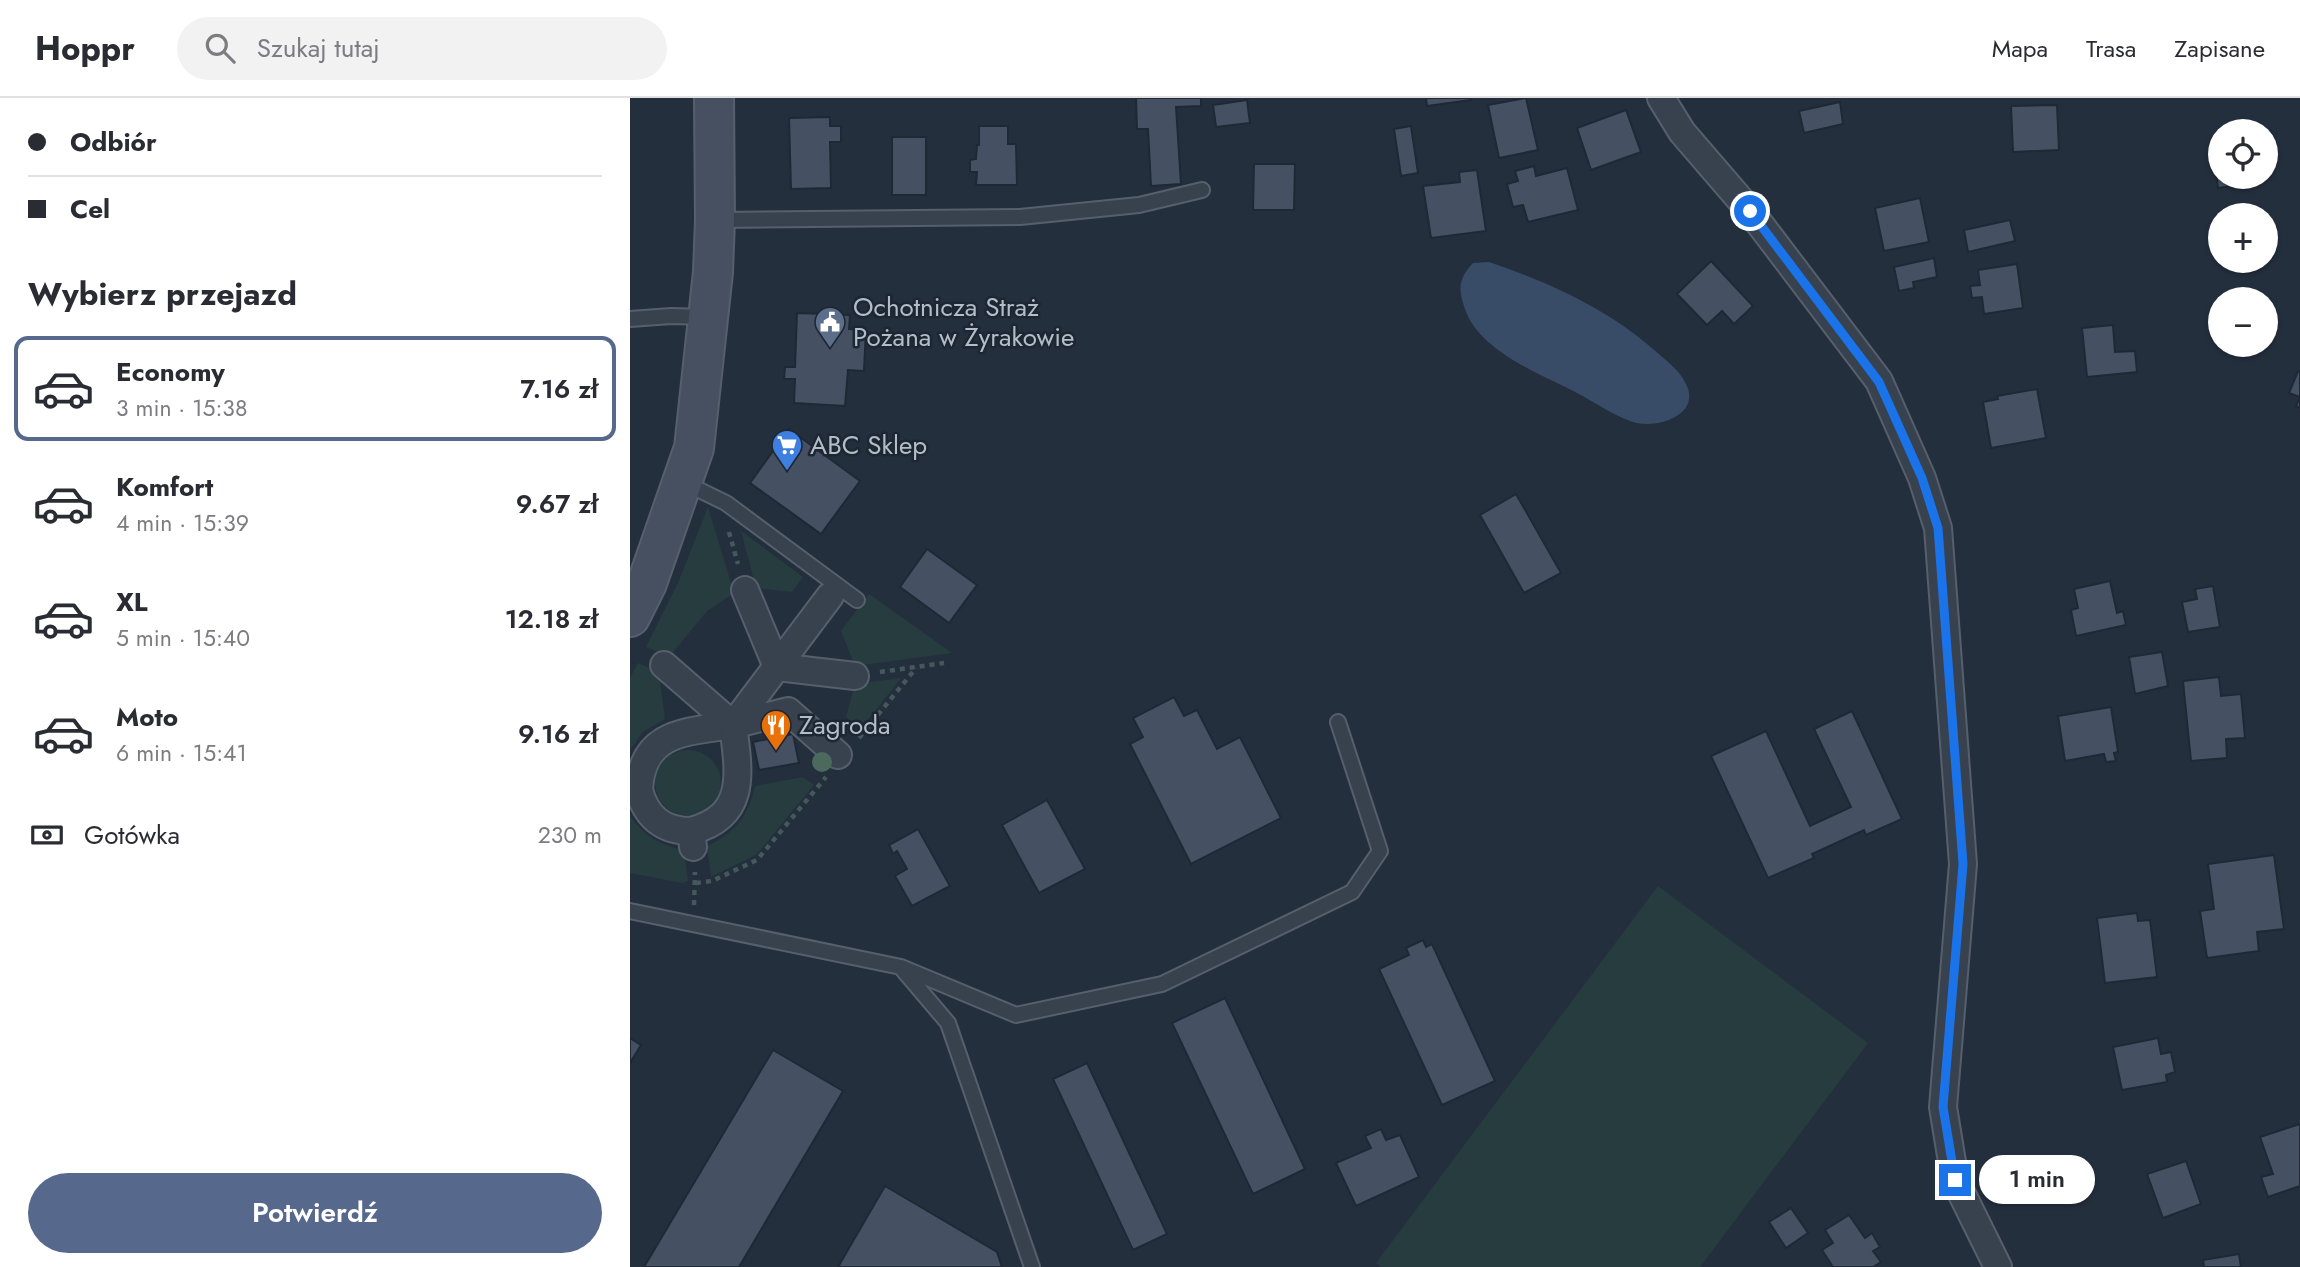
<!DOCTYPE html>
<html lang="pl">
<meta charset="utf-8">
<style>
:root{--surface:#fff;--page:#f2f2f3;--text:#2b2b33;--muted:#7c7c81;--line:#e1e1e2;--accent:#56698c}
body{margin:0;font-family:Jost,sans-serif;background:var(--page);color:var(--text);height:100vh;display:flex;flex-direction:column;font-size:26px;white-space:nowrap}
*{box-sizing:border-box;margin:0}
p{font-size:23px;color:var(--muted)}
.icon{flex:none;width:38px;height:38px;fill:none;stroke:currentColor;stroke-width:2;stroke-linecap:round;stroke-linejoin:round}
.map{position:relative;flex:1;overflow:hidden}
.details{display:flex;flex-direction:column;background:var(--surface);width:630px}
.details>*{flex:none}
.hud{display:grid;align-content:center;height:154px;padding:0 28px;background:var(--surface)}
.fabs{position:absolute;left:1578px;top:21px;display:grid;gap:14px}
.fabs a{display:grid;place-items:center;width:70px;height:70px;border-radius:50%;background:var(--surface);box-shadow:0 2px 5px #0004;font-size:35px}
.end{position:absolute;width:32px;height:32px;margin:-16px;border:9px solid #1a73e8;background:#fff;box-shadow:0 0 0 4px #fff}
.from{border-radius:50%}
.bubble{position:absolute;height:49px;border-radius:24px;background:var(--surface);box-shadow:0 2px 5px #0004;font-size:23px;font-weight:600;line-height:49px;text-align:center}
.hud b{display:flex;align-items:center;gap:24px;height:66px;font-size:26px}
.hud b+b{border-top:2px solid var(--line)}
.hud i{width:18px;height:18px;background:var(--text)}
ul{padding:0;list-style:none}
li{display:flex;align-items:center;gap:21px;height:105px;margin:0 14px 10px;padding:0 14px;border:4px solid transparent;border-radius:14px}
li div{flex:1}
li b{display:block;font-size:26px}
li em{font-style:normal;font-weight:600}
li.active{border-color:var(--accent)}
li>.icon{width:63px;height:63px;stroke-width:1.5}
h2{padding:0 28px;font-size:32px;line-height:84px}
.pay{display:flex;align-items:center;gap:18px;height:77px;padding:0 28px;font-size:26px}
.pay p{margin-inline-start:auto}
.action{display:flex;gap:14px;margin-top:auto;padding:14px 28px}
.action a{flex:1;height:80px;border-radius:42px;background:var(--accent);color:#fff;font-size:28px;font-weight:600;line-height:80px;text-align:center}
header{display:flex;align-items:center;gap:42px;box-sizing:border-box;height:98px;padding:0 35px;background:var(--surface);border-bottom:2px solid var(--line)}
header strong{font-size:33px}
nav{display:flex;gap:38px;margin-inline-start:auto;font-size:24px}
.search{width:490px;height:63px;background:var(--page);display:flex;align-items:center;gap:18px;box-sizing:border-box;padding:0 24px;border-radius:38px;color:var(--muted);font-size:26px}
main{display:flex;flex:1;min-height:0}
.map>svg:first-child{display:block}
</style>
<header>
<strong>Hoppr</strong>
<div class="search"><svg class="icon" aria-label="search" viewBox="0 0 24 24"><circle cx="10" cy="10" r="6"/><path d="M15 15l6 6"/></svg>Szukaj tutaj</div>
<nav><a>Mapa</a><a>Trasa</a><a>Zapisane</a></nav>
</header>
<main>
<section class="details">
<div class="hud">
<b><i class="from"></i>Odbiór</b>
<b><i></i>Cel</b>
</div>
<h2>Wybierz przejazd</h2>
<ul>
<li class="active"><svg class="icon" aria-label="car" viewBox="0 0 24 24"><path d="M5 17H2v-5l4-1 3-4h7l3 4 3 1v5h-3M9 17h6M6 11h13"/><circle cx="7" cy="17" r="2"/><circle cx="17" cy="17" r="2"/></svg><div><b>Economy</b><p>3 min · 15:38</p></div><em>7.16 zł</em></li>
<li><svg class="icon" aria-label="car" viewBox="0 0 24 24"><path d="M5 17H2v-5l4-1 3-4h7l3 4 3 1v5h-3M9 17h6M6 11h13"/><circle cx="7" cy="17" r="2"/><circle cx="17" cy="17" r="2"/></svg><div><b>Komfort</b><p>4 min · 15:39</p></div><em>9.67 zł</em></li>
<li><svg class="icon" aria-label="car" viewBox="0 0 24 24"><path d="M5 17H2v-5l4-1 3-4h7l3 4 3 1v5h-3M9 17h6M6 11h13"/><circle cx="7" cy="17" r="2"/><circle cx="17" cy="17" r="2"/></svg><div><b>XL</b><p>5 min · 15:40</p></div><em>12.18 zł</em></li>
<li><svg class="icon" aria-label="car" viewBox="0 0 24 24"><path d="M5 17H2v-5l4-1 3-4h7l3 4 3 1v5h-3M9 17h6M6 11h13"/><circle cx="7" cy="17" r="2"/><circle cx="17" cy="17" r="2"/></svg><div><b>Moto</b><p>6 min · 15:41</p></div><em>9.16 zł</em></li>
</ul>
<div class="pay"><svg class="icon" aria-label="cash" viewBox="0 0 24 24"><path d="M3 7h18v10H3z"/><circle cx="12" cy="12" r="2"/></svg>Gotówka<p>230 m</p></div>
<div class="action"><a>Potwierdź</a></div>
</section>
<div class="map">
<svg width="1670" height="1169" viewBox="0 0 1670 1169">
<rect width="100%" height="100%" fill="#242f3e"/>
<g fill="#263c3f">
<polygon points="78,409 104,495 77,513 39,559 16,549 48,485"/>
<polygon points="111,433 173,479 162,494 126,490"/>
<polygon points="239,496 322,555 225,568 211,533"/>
<polygon points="8,565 29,574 35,621 13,634 0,652 0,580"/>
<polygon points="271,580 231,631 216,619 225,586"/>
<circle cx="58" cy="685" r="33"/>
<path d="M 173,679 L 184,687 L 127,756 L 81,779 L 77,748 C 104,736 119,718 125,688 Z"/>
<path d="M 0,718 C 14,738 30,747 54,752 L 58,783 L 52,785 L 0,775 Z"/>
<polygon points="1028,788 1238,945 1070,1169 751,1169 746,1165"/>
</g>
<path fill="#394c67" d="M 859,164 C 916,183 978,211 1023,251 C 1034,261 1050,272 1056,286 C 1071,316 1030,330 1007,325 C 989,321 966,305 949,296 C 911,276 847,253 834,208 C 828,190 829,180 843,165 Z"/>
<g fill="#455162" stroke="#1f2835" stroke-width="2">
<polygon points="506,0 571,0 571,8 546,9 551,86 521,88 518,31 507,31"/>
<polygon points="796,0 841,0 841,2 797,8"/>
<polygon points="896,0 908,52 869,60 858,7"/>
<polygon points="617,2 620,25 586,29 583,7"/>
<polygon points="1210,4 1213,26 1174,35 1169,13"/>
<polygon points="1427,7 1429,52 1383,54 1381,8"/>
<polygon points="996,12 1011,54 961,72 947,30"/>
<polygon points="200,19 200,28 211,28 211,44 200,44 201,90 161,91 159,20"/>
<polygon points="349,28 378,28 378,46 386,46 387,87 346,87 347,74 340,74 340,62 346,61 347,47 349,47"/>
<polygon points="781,28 788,75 771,78 764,31"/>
<rect x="262" y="39" width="34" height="58"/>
<polygon points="1591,51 1591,79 1623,79 1624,85 1588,90 1583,52"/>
<polygon points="624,66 665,66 664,112 623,112"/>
<polygon points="904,68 906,78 937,70 948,112 898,124 893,107 883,109 877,86 888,83 885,73"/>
<polygon points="847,72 856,133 801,140 793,88 830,84 829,74"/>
<polygon points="1290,100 1299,144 1254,153 1245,110"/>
<polygon points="1380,122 1385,143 1338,154 1334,132"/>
<polygon points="1304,160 1307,179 1283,184 1284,190 1269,193 1264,169"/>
<polygon points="1081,163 1123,208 1104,226 1092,213 1077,227 1047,196"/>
<polygon points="1387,166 1393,210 1354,216 1352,199 1342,200 1340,188 1350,187 1348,172"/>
<polygon points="167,215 220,217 219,231 236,232 234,273 218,272 215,308 164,305 165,281 154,281 155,269 165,269"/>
<polygon points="1483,227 1485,254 1505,253 1507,274 1457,279 1452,230"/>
<polygon points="1668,273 1670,274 1670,310 1666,308 1670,299 1659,295"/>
<polygon points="1407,291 1416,340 1361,350 1353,304 1368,301 1367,298"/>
<polygon points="159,331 230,383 191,436 120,385"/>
<polygon points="886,396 931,475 894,495 850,417"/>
<polygon points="297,451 347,487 319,525 270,489"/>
<polygon points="1480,483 1487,515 1493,513 1496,527 1446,538 1441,512 1448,510 1444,491"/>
<polygon points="1583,488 1590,529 1558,534 1552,504 1567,501 1565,491"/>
<polygon points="1532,554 1538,588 1505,596 1499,559"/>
<polygon points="1589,579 1591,598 1611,596 1615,640 1596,641 1597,660 1561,663 1553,583"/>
<polygon points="544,599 554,618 567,612 587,651 610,639 651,720 561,766 500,646 513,639 503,620"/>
<polygon points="1481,609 1488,654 1484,655 1486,663 1476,664 1474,656 1435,663 1428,618"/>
<polygon points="1222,613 1272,721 1236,737 1234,732 1182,756 1184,760 1138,780 1081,658 1136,633 1180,728 1221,709 1184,631"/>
<polygon points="163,636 169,665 129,672 123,644"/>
<polygon points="417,702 455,771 409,795 372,727"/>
<polygon points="288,731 320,788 282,808 265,778 277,771 267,753 263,756 259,747"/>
<polygon points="1644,757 1654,831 1627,834 1629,853 1577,860 1570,813 1584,811 1578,766"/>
<polygon points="1507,815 1508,823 1520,822 1527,879 1475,885 1467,820"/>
<polygon points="793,842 796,849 802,846 865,983 812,1007 749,871 779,857 776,850"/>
<polygon points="595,900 675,1071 623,1096 542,925"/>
<polygon points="0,940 11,947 0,965"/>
<polygon points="1528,940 1531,956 1541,954 1545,974 1536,977 1537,984 1492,992 1483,949"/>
<polygon points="143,952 213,993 109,1169 14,1169"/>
<polygon points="457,965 537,1136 503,1152 423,981"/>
<polygon points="1670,1026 1670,1088 1638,1099 1631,1079 1643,1076 1630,1039"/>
<polygon points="751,1031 756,1042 770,1037 789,1079 726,1108 706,1065 741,1050 735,1038"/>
<polygon points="1556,1063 1571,1106 1533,1120 1517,1076"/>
<polygon points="255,1088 367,1154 372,1169 208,1169"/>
<polygon points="1161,1110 1178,1135 1156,1150 1139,1124"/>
<polygon points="1219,1117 1235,1140 1242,1135 1250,1149 1243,1153 1251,1164 1243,1169 1203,1169 1192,1152 1203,1145 1195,1132"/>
<polygon points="1609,1156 1611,1169 1574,1169 1573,1162"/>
</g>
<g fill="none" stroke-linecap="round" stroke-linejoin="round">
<g stroke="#565f6c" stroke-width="18">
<g id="lane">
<polyline points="87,122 390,119 509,107 572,92"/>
<polyline points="0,221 41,218 77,219"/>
<polyline points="55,385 96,405 227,502"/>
<polyline points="0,813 271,869 386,917 532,886 722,794 750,753 708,624"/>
<polyline points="273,872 318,925 402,1169"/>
</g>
</g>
<g stroke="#565f6c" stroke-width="30">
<g id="street">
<polyline points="1031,0 1052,34 1120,113 1249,283 1292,380 1308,430 1333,766 1313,1009 1325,1082 1368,1169"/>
<polyline points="115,492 147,569 225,578"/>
<polyline points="34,567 103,627 158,613 208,657"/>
<path d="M 9,692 C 12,633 56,634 103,627"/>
<path d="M 0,693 L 9,692 C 16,719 33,733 61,733 L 63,749"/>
<path d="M 61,733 C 118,718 109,674 103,627 L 200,498"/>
</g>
</g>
<g stroke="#565f6c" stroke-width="42">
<polyline id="secondary" points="0,519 17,485 64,350 83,174 85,122 84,0"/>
</g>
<g stroke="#44595c" stroke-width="4.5" stroke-dasharray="5 5" stroke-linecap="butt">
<polyline points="99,434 108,466"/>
<polyline points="250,574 314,565"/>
<polyline points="229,640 286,570"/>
<polyline points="66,785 82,783 127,762 196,679"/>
<polyline points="64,807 65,774"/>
</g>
<use href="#lane" stroke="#38414e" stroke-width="14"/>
<use href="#street" stroke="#38414e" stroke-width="26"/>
<use href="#secondary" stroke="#465061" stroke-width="38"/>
</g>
<circle fill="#4b6a5d" cx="192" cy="664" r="10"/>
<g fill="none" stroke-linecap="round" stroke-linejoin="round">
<polyline stroke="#1a73e8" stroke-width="9" points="1120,113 1249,284 1292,380 1308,430 1333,766 1313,1009 1325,1082"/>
</g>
<defs>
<g id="civic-pin" transform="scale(1.575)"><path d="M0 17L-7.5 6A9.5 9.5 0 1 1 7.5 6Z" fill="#5c6f8a" stroke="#1d2633"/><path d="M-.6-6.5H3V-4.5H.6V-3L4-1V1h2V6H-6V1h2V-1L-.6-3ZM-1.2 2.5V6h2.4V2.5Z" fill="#fff"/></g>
<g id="supermarket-pin" transform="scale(1.575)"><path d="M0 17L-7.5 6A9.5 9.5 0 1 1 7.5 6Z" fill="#3f7fe0" stroke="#1d2633"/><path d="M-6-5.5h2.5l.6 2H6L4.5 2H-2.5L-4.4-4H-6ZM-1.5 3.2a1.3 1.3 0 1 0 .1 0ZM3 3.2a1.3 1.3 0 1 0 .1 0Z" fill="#fff"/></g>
<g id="restaurant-pin" transform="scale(1.575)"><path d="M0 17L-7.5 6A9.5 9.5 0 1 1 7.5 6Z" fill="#e8710a" stroke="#1d2633"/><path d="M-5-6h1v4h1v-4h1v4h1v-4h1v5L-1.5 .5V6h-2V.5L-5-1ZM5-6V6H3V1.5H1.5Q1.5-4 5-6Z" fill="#fff"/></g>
</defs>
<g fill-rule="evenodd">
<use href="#civic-pin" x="200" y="224"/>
<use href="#supermarket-pin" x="157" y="347"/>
<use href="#restaurant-pin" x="146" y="627"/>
</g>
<g text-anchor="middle" stroke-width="5" stroke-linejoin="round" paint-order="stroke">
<g font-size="26" fill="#b4bcc9" stroke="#1d2633" text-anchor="start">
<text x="223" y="218">Ochotnicza Straż<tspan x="223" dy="30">Pożana w Żyrakowie</tspan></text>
<text x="180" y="356">ABC Sklep</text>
<text x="169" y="636">Zagroda</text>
</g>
</g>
</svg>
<div class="fabs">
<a><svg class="icon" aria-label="locate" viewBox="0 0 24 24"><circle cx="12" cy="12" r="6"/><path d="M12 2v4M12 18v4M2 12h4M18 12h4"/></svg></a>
<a>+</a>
<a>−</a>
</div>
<i class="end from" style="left:1120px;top:113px"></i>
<i class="end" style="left:1325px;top:1082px"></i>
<div class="bubble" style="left:1349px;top:1057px;width:116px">1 min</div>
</div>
</main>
